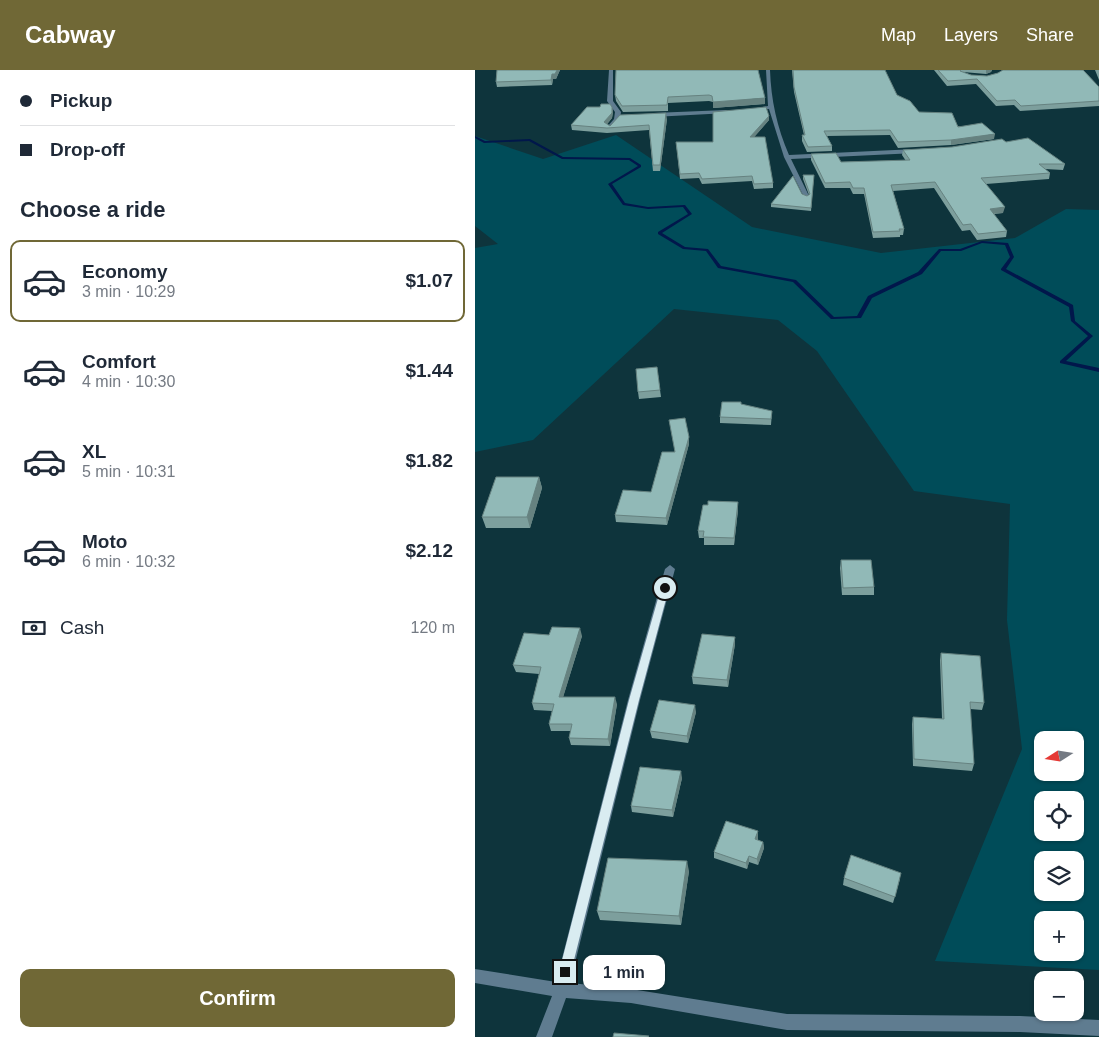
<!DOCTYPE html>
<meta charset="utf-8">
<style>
:root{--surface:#fff;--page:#f2f2f3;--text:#1f2937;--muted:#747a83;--line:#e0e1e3;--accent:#706836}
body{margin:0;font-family:Arial,sans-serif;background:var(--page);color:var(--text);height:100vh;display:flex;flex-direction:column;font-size:19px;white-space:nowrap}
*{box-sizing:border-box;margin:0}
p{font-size:16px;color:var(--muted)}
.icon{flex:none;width:28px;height:28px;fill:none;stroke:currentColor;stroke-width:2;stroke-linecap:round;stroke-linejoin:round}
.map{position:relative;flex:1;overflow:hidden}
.panel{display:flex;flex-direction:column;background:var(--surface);width:475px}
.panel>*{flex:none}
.hud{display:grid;align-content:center;height:110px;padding:0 20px;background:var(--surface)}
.needle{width:32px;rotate:258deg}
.controls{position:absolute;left:559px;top:661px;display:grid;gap:10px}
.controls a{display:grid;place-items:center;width:50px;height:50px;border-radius:10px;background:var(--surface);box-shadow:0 1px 4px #0004;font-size:25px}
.end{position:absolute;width:22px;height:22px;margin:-11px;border:6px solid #d9ecf1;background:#111;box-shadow:0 0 0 2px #111}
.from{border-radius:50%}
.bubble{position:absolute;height:35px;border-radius:10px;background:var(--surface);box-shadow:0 1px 4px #0004;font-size:16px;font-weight:700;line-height:35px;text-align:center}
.hud b{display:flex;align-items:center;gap:18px;height:48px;font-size:19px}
.hud b+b{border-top:1px solid var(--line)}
.hud i{width:12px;height:12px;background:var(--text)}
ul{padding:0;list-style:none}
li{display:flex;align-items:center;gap:15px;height:82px;margin:0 10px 8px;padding:0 10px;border:2px solid transparent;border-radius:10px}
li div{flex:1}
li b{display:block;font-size:19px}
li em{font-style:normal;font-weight:700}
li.active{border-color:var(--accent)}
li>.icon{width:45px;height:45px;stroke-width:1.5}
h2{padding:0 20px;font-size:22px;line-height:60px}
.pay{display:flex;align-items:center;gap:12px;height:55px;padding:0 20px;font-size:19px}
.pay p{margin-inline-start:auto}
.cta{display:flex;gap:10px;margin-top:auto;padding:10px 20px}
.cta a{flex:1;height:58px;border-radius:10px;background:var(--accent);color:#fff;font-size:20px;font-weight:700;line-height:58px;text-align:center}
header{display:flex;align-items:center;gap:30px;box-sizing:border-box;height:70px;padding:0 25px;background:var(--accent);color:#fff}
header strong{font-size:24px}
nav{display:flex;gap:28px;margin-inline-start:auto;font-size:18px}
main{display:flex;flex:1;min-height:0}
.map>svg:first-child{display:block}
</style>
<header>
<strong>Cabway</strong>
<nav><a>Map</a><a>Layers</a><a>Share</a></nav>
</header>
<main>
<section class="panel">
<div class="hud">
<b><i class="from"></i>Pickup</b>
<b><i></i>Drop-off</b>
</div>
<h2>Choose a ride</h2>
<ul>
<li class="active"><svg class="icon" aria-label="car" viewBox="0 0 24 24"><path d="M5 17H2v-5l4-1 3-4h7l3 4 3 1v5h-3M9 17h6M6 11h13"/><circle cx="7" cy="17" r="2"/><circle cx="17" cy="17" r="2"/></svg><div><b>Economy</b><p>3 min · 10:29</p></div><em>$1.07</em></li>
<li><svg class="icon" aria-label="car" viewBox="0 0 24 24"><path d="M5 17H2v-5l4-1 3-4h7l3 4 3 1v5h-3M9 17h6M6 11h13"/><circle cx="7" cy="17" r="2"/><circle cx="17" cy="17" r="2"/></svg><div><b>Comfort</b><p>4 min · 10:30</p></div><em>$1.44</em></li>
<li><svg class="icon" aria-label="car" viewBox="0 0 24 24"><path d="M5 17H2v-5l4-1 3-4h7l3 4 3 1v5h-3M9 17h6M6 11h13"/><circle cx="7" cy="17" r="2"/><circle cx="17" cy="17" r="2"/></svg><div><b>XL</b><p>5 min · 10:31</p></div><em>$1.82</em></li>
<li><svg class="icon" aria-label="car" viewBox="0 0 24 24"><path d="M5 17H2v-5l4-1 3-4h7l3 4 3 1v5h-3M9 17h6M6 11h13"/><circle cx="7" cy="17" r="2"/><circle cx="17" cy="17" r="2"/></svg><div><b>Moto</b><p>6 min · 10:32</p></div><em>$2.12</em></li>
</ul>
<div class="pay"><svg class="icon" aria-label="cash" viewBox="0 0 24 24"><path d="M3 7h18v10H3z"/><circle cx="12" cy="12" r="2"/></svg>Cash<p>120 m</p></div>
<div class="cta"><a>Confirm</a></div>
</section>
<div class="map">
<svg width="624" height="967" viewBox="0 0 624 967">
<rect width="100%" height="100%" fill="#0e343c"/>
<path fill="#004c59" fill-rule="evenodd" d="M 141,65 L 277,157 L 406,183 L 540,168 L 591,139 L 624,140 L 624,900 L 460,891 L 547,679 L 532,550 L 535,434 L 439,421 L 342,281 L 303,250 L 199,239 L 58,370 L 0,382 L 0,178 L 23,174 L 0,156 L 0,66 L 68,89 ZM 568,670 L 600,670 L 600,702 L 568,702 ZM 568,730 L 600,730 L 600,762 L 568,762 ZM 568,790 L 600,790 L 600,822 L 568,822 ZM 568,850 L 600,850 L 600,882 L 568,882 Z"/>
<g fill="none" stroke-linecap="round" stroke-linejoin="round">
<polygon fill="#01174b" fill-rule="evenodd" points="0,66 10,71 55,69 88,87 155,88 166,95 166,97 137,114 150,133 173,137 209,135 210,135 217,144 187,163 210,177 233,179 246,196 321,210 359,247 382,246 393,226 443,202 464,179 485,179 507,171 533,173 539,187 531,199 598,235 600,251 618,266 591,291 624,298 624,302 585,293 585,291 613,266 596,251 594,237 526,200 526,199 535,187 530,175 507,173 486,181 466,181 447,204 397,228 386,248 358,249 356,249 318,212 243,198 231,181 208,179 183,164 183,162 213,144 208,137 173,139 148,135 133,114 163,96 154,90 87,89 54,71 9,73 0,68"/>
<g fill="#5f7c90" fill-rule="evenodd">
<polygon points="134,0 138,0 138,31 146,42 145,49 135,59 132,57 139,49 140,42 132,31"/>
<path d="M 291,0 L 295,0 C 296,30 302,57 314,85 L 441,79 L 444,81 L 441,83 L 316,89 L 334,126 L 329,127 L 309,87 L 294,39 L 278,41 L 275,39 L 293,36 Z"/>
<polygon points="251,40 253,41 253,43 178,47 175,45 178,43"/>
<polygon points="195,495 200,499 165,630 95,913 156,919 312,944 545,946 624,950 624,966 545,962 312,960 156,933 91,928 77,967 61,967 77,926 0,913 0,899 81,912 153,630 190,499"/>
</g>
</g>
<g fill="#7d9f9d">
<polygon points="22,0 85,0 81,9 78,9 77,15 22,17 21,12"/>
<polygon points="141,0 290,34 238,38 238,32 234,31 193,33 193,41 148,42 141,31 140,25"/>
<polygon points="317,0 422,25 444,42 519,69 476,75 423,78 415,65 352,66 357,76 357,81 332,82 327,71 327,65 329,65 319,22"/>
<polygon points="459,0 517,0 516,2 511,4 488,2 496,5 512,6 523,3 528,0 608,0 624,17 624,36 545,41 539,35 521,36 501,14 472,16"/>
<polygon points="620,0 624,0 624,10"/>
<polygon points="137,37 138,42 137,48 132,54 135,56 192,49 185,101 178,101 174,60 132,63 97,60 96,55"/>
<polygon points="294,46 294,50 279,67 298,113 298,118 279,119 277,111 227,114 224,108 205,109 201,72 238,72"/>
<polygon points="531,72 590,94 588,100 570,99 575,103 574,109 511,114 528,143 519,144 532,161 531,167 502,170 495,160 487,161 459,118 418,121 429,159 428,165 425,165 425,167 398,168 389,124 378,124 375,118 350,118 336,90 336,84 366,92 431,91 427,85 428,80 477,77"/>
<polygon points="328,105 339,105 336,141 296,137 296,134 327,124 332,126 334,125 328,109"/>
<polygon points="182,297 186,327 164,329 163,322"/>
<polygon points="297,341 296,355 245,353 245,347"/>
<polygon points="214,367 214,374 192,455 141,452 140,445 176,422 199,382"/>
<polygon points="64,407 67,418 55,458 11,458 7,447"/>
<polygon points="263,440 259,475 229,475 229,468 224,468 223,461"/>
<polygon points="366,490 399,517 399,525 367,525 365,498"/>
<polygon points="74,565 107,566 88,627 142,634 135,676 96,675 94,668 96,661 76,661 74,654 77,641 59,640 57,633 64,604 41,602 38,595"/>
<polygon points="260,567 260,574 253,617 218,614 217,607"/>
<polygon points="466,583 509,633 507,640 495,639 499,694 497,701 438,696 437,654 438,647 467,649 465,590"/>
<polygon points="221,642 213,673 177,668 175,661"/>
<polygon points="207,708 198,747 157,742 156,736"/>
<polygon points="283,768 283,770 288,772 289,778 283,795 274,792 272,799 239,788 239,782"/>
<polygon points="214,801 206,855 125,850 122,841"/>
<polygon points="369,808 425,809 418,833 368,815"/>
</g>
<g fill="#668280">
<polygon points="82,0 85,0 81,9 78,9 77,15 76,10 77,4"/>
<polygon points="511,0 517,0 516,2 511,4"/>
<polygon points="290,28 290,34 238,38 238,32"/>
<polygon points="137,37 138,42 137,48 130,57 129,52"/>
<polygon points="191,43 192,49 185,101 185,95"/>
<polygon points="294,46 294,50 275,72 275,67"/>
<polygon points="520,64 519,69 476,75 476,70"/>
<polygon points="530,137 528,143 514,144 515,139"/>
<polygon points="214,367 214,374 192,455 191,448"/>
<polygon points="64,407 67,418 55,458 52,447"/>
<polygon points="263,432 263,440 259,475 259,468"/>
<polygon points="105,558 107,566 86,634 84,627"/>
<polygon points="260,567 260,574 253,617 252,610"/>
<polygon points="140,627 142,634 135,676 133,669"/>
<polygon points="220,635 221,642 213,673 212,666"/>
<polygon points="206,701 207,708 198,747 197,740"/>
<polygon points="283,761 283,768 281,776 280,769"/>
<polygon points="288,772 289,778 283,795 282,789"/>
<polygon points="274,786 274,792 272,799 271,793"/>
<polygon points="212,791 214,801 206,855 204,846"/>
</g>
<g fill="#91b9b7" stroke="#668280">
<polygon points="22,0 82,0 80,4 77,4 76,10 21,12"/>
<polygon points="141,0 283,0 290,28 238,32 237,26 234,25 193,27 192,35 147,36 140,25"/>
<polygon points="318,0 410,0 422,25 435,31 444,42 477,43 483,57 507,53 520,64 476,70 423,72 415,60 349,61 357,76 333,77 327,65 330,65 319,17"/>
<polygon points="463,0 486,0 485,1 496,5 512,6 523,3 528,0 608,0 624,17 624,31 546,36 540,30 522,31 502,9 473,11"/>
<polygon points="126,34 135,34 137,37 137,43 129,52 135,56 145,45 191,43 185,95 178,95 174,55 132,58 96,55 112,37 125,37"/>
<polygon points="291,37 294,46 275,67 290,67 298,113 279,114 277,106 227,109 224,103 205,104 201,72 238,72 238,42"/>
<polygon points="553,68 590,94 564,94 575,103 506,108 530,137 515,139 532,161 503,164 496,154 488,155 460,112 416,115 429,159 424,159 425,161 398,162 389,118 378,118 375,112 350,113 336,84 361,83 366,92 435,90 428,80 477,77 527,69 531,72"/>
<polygon points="328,105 339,105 336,138 296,134 318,106 327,124 332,126 335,124"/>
<polygon points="182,297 185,320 163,322 161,299"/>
<polygon points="247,332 266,332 266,334 297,341 296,349 245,347"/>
<polygon points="210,348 214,367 191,448 140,445 148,420 176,422 187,382 200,382 194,350"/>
<polygon points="21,407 64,407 52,447 7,447"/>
<polygon points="233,431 263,432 259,468 228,467 229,461 223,461 228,435 233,435"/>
<polygon points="366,490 396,490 399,517 368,518"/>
<polygon points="77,557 105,558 84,627 140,627 133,669 94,668 97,654 74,654 79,634 57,633 66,597 38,595 49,563 74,565"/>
<polygon points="227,564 260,567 252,610 217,607"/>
<polygon points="466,583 505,586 509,633 495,632 499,694 439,689 438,647 469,649"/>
<polygon points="184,630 220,635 212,666 175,661"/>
<polygon points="165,697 206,701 197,740 156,736"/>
<polygon points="251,751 283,761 280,769 288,772 282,789 274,786 271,793 239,782"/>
<polygon points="376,785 426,803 420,827 369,808"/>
<polygon points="133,788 212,791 204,846 122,841"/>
<polygon points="139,963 174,966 173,967 138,967"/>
</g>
<polygon fill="#d9ecf1" points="190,514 194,518 164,630 96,902 94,906 90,908 86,906 84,902 154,630 186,518"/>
</svg>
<div class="controls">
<a><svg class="needle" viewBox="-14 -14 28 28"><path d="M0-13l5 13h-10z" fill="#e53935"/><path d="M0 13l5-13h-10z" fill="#747a83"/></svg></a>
<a><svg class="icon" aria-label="locate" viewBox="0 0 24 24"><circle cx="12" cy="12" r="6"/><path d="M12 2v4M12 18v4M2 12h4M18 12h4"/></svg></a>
<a><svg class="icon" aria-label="layers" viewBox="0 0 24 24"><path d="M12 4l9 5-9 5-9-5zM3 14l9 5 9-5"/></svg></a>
<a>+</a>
<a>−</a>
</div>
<i class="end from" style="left:190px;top:518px"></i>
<i class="end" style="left:90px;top:902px"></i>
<div class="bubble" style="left:108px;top:885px;width:82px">1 min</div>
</div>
</main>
